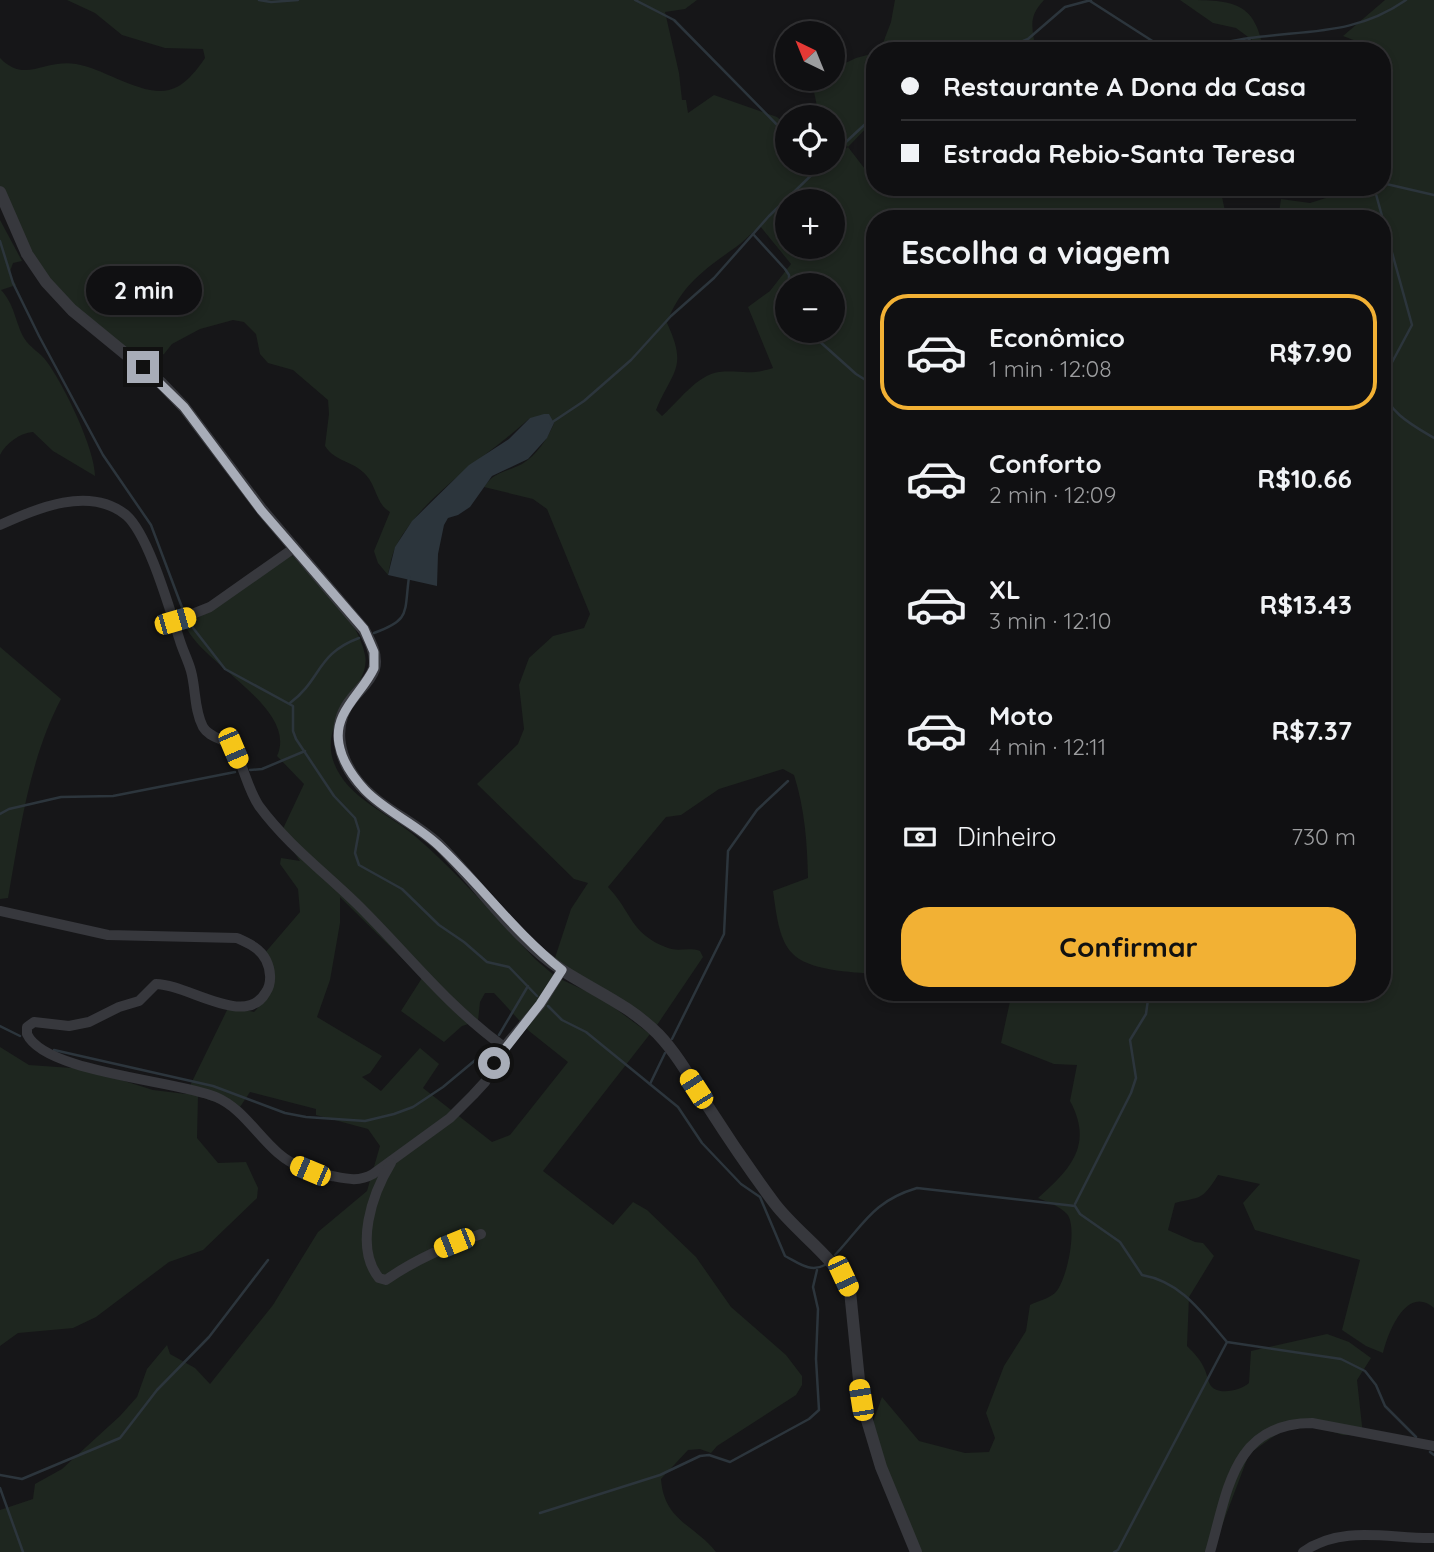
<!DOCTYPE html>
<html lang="pt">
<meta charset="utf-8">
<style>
:root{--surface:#101012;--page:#19191b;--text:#f1f3f6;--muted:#9c9d9f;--line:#303032;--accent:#f2b134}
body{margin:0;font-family:Quicksand,sans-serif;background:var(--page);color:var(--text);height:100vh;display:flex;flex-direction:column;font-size:26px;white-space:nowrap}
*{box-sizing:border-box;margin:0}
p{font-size:23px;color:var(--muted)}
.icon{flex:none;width:38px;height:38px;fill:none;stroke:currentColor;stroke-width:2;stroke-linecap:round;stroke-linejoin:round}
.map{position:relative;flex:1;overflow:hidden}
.details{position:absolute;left:866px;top:210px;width:525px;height:791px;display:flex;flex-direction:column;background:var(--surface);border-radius:28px;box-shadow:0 4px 10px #0003,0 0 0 2px var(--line)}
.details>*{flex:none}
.top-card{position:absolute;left:866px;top:42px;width:525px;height:154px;border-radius:28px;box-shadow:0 4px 10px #0003,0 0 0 2px var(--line);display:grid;align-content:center;height:154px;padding:0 35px;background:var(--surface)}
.needle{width:46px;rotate:317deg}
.tools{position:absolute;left:775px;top:21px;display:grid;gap:14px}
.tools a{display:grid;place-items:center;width:70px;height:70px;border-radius:50%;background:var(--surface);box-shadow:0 4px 10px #0003,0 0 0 2px var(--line);font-size:35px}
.end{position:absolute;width:32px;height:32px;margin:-16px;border:9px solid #a8adb8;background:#111;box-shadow:0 0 0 4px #111}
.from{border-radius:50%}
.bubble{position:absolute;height:49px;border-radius:24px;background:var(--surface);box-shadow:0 4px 10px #0003,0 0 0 2px var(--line);font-size:23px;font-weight:700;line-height:49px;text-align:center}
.car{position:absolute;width:21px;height:42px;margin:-21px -10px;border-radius:9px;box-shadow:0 0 5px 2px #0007;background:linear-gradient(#f5c518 24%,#345 0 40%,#f5c518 0 76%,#345 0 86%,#f5c518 0)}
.top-card b{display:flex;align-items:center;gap:24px;height:66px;font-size:26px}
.top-card b+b{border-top:2px solid var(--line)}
.top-card i{width:18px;height:18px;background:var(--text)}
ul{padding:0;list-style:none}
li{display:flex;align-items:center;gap:21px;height:116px;margin:0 14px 10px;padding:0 21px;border:4px solid transparent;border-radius:28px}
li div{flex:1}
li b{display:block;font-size:26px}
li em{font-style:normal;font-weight:700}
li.selected{border-color:var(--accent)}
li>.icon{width:63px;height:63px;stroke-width:1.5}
h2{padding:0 35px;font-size:32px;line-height:84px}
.pay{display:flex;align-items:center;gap:18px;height:77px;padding:0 35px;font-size:26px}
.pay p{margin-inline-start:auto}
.action{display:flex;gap:14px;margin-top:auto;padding:14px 35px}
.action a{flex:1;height:80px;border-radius:28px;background:var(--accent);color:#111;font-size:28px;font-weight:700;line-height:80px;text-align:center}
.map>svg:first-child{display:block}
</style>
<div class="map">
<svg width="1434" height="1552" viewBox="0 0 1434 1552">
<rect width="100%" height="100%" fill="#161618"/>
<g fill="#1e261f" fill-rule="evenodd">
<path d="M 67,0 L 697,0 L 685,9 L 665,12 L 679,73 L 682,100 L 686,100 L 688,113 L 714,95 L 777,117 L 787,126 L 788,163 L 833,163 L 833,158 L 848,147 L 833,133 L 833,117 L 819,116 L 813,87 L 819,79 L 833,79 L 833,69 L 856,58 L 875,53 L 875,119 L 848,147 L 868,173 L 875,170 L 875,187 L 953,187 L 956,198 L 967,187 L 1220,187 L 1226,216 L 1230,219 L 875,219 L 875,974 C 852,972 808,971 792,953 C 778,939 776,910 773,891 L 808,878 C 807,842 805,810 794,775 L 783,769 L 719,789 L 681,815 L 666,817 L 608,887 C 632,912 630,934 668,948 C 678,952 689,947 700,951 L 703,957 L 655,1028 L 553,964 L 571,909 L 588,883 L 574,879 L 477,784 L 518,744 L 524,729 L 519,685 L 529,658 L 553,636 L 584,628 L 590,614 L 547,509 L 533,499 L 484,487 C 494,471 507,472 522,464 C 537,455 548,438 554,423 L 530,418 C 487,457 425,493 397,544 C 392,553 390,565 388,575 L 378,563 L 374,551 L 390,512 C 376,504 377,487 366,475 C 354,461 335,462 325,446 L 329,414 L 328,400 L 293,370 L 268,363 L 260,354 L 256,334 L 244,322 L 233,320 L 200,329 L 172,344 L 164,354 L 138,369 L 71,313 L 31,251 L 0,189 L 0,58 C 25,84 44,59 76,64 C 103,68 143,97 169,90 C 185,86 196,71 205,58 L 203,49 L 165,48 L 122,35 L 95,13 ZM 788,201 L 833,201 L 833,247 L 788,247 ZM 760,226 L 791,264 L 770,291 L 748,307 L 773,368 C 747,376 742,370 719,372 C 698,374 677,403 662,416 L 656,410 C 673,370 688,368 667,323 C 680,286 705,269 736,247 C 745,241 752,232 760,226 ZM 788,285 L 833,285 L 833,331 L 788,331 Z"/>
<path d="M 895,0 L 1044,0 C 1031,14 1031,22 1034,40 L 1027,51 L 880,51 L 891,22 Z"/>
<path d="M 1180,0 C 1231,0 1254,0 1263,48 L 1236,28 L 1213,23 Z"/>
<path d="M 1385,0 L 1434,0 L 1434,1308 C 1407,1284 1388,1332 1383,1353 L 1366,1346 L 1342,1330 L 1360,1260 L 1255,1230 L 1243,1203 L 1260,1184 L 1218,1175 C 1201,1202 1201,1196 1175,1203 L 1168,1230 L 1195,1242 L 1203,1243 L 1214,1256 L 1189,1297 L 1187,1346 C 1194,1353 1201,1360 1205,1370 C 1207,1374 1208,1382 1211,1386 C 1219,1396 1242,1390 1249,1383 L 1251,1351 L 1327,1334 L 1349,1342 L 1371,1358 L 1357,1380 L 1363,1435 L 1343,1435 L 1307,1424 L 1284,1429 L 1249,1454 L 1212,1552 L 917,1552 L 870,1430 L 882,1397 L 919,1441 L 965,1453 L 989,1452 L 995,1438 L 986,1413 L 1004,1366 L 1026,1331 L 1030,1305 C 1038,1301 1048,1299 1055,1293 C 1067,1281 1078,1227 1067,1214 C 1060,1206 1047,1202 1038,1198 C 1070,1170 1094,1145 1070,1101 L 1077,1065 L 1054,1064 L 1001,1043 L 1012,992 L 1382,992 L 1382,219 L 1278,219 L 1281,199 L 1310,203 L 1329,197 L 1332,187 L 1382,187 L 1382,51 L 1343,36 Z"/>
<path d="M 0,220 L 22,261 L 13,263 L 9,274 L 16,285 L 1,290 C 15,305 15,322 24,338 C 30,348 41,353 47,362 C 64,385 95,449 95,476 L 53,451 L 33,432 C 20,433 6,443 0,455 Z"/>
<path d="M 290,553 C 316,582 357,615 365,655 C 372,687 317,718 334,763 C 348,799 389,813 416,837 C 459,874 496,918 535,959 L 556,977 L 601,998 L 650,1034 L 543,1171 L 613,1225 L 633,1202 L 647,1210 L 696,1257 L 731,1307 L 786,1355 L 802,1376 L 802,1385 L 796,1395 L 717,1446 L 711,1453 L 700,1449 L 688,1450 L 661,1479 C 664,1521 694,1524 716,1552 L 0,1552 L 0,1510 L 33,1499 L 35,1484 L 62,1469 L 120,1416 L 137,1397 L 147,1369 L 167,1345 L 170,1354 L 195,1368 L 210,1384 L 273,1305 L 318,1232 L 367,1191 L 380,1146 L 368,1129 L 316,1115 L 316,1109 L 250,1092 L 238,1110 L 198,1096 L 197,1138 L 218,1163 L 246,1162 L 258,1188 L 257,1198 L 203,1250 L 169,1262 L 96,1317 L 73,1328 L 18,1333 L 0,1346 L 0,1047 L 29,1065 L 86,1069 L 153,1090 L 186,1094 L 229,1006 L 254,1012 C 276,990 270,983 264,954 L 300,912 L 298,889 L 280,864 L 281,858 L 300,861 L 281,833 L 304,784 L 277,756 C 299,708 201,664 185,625 L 223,603 ZM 340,897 L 422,978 L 401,1011 L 444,1042 L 462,1026 L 478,1021 L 480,1002 L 485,993 L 494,993 L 529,1031 L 568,1062 L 510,1135 L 492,1142 L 423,1088 L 439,1064 L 420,1048 L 381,1091 L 362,1077 L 370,1073 L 382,1056 L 317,1017 L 330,980 L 340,923 Z"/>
<path d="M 0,647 L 61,699 C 29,760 20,831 8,898 L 0,899 Z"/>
</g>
<polygon fill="#2c353c" points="544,414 549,414 554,423 547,438 528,459 492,476 470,507 458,515 448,518 444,525 438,554 437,586 388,575 395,547 412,521 469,465 509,439 530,418"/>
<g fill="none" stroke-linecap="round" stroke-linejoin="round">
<g stroke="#2c353c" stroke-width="2.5">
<polyline points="259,0 271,2 298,0"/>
<polyline points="635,0 674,20 788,136"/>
<polyline points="1090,1 1168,51"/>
<polyline points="1248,38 1258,51"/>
<polyline points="940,51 954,47 978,51"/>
<polyline points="998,51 1028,39 1065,7 1091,0"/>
<path d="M 1186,51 C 1207,46 1228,41 1250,38 C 1308,30 1356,35 1406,0"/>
<polyline points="833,154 875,115"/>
<polyline points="813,163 818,168"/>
<polyline points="1382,183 1434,195"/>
<polyline points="1374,187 1412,325 1382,381"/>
<polyline points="753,234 785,269 789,275 789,285"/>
<polyline points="0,241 13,283 39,336 103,455 151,525 183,610"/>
<polyline points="808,331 856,374 875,386"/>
<path d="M 1382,386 C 1387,412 1412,425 1434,438"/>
<polyline points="551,423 584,401 631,360 671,316 714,278 769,216 824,163"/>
<polyline points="190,624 225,669 293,706 293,731 296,739 334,796 355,818 359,831 355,853 359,865 402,889 439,925 464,942 487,962 509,967 537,996"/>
<path d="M 374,633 C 411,620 404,613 409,577"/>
<path d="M 290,703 C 322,679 316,654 359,638"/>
<polyline points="250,770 262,769 305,751"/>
<polyline points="0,814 9,809 61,797 113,796 235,772"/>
<path d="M 548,1006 L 562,1020 L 586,1032 L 678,1107 L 702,1143 L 741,1184 L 760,1197 L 785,1256 C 799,1263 810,1273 825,1265"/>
<polyline points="0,1026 20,1036"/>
<polyline points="499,1035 528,986"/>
<polyline points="672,1039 724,934 728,851 757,810 788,781"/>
<polyline points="54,1050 213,1086 285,1113 306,1117 365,1121 394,1114 413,1107 443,1087 491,1047"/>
<polyline points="650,1084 665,1053"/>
<polyline points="1075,1204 1131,1093 1136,1078 1130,1040 1146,1014 1149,992"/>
<path d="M 835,1255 C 864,1224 873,1201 917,1188 L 1075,1206 L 1080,1214 L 1120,1242 L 1142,1275 C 1182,1282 1202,1313 1227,1342 L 1341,1359 L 1365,1371 L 1376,1385 L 1385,1406 L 1416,1437"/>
<polyline points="1430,1452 1434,1455"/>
<polyline points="0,1475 22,1479 120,1438 157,1390 209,1337 268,1260"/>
<polyline points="0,1488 23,1552"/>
<polyline points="540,1513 660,1475 700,1456 709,1455 730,1462 809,1419 819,1410 816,1359 818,1309 813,1287 817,1270"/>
<polyline points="1114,1552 1118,1550 1227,1342"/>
</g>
<g stroke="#37383d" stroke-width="10">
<path d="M 0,525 C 36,509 89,485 126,515 C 149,535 170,611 180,641 C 183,651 188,660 191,671 C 196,689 194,710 203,727 C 210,739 226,738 233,748 C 244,766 247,788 259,806 C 287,844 323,871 356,903 C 407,953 445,1004 504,1047"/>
<polyline points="175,621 210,607 294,548"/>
<path d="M 0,911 L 108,935 L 237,938 C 248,943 260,948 266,960 C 271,970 272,983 266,992 C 246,1029 188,984 156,984 L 139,1001 L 119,1007 L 89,1022 L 69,1026 L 34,1022 L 27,1027 L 27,1034 C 45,1073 176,1080 216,1097 C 242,1108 257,1135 278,1153 C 294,1167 312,1172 332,1176 C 347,1179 359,1182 373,1174 L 450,1118 L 473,1095 L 485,1082 L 504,1047 L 540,1005 L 562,970"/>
<path d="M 391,1163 C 372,1194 354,1247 379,1278 L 386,1280 C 416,1259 447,1246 481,1234"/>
<path d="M 1210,1552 C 1228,1490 1233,1423 1312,1423 L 1434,1446"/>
<path d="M 1303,1552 C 1342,1524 1390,1539 1434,1538"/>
</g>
<path stroke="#37383d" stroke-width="12" d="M 0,192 L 27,254 L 46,282 L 72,310 L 161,383 L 184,407 L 262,510 L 364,630 C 370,641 378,656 374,669 C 370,681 359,690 352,699 C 331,724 338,757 357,781 C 378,808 415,822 440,846 C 481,887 514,938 562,970 C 596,992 629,1005 658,1034 C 679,1056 693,1083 709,1108 C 730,1141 752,1173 775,1204 C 799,1235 833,1255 850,1291 L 861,1400 L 881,1467 L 916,1552"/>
</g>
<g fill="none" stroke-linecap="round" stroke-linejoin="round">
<path stroke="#a8adb8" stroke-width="9" d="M 143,367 L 184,407 L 261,510 L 364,629 L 374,652 L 374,668 C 362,694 333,712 339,744 C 342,761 353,777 365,790 C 385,811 416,824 438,845 C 481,885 515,933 562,970 L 540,1004 L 494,1063"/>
</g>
</svg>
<div class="tools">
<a><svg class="needle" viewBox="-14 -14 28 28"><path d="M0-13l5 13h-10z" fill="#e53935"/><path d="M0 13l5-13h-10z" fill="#9c9d9f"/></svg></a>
<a><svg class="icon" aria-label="locate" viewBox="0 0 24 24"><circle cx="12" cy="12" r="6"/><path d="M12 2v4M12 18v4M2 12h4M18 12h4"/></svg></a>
<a>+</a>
<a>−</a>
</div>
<i class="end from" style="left:494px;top:1063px"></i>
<i class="end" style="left:143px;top:367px"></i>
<div class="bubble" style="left:86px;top:266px;width:116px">2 min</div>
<i class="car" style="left:175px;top:621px;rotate:74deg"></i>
<i class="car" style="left:233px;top:748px;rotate:157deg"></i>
<i class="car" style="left:696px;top:1089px;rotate:327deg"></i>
<i class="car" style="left:310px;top:1171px;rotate:293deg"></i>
<i class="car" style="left:454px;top:1243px;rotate:248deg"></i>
<i class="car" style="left:843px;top:1276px;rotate:155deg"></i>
<i class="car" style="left:861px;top:1400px;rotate:351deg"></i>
<div class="top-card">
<b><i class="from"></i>Restaurante A Dona da Casa</b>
<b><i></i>Estrada Rebio-Santa Teresa</b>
</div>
<section class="details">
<h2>Escolha a viagem</h2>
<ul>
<li class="selected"><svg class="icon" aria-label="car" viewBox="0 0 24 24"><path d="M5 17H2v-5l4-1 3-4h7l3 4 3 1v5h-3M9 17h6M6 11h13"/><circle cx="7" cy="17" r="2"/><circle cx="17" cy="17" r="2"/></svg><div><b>Econômico</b><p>1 min · 12:08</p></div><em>R$7.90</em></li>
<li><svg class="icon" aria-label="car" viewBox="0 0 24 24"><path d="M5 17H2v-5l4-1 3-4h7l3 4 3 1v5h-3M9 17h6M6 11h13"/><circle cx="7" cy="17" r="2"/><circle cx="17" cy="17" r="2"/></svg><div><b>Conforto</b><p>2 min · 12:09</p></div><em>R$10.66</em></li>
<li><svg class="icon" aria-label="car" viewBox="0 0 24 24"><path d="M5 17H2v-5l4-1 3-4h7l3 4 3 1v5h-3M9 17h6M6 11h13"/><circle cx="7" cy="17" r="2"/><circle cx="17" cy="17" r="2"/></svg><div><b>XL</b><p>3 min · 12:10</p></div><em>R$13.43</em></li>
<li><svg class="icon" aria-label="car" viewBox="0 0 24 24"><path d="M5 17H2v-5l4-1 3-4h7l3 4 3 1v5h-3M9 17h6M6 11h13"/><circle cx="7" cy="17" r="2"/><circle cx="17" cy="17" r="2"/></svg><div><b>Moto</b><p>4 min · 12:11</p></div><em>R$7.37</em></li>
</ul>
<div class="pay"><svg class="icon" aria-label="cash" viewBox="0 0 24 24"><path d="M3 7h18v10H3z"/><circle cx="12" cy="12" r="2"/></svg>Dinheiro<p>730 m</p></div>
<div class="action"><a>Confirmar</a></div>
</section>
</div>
